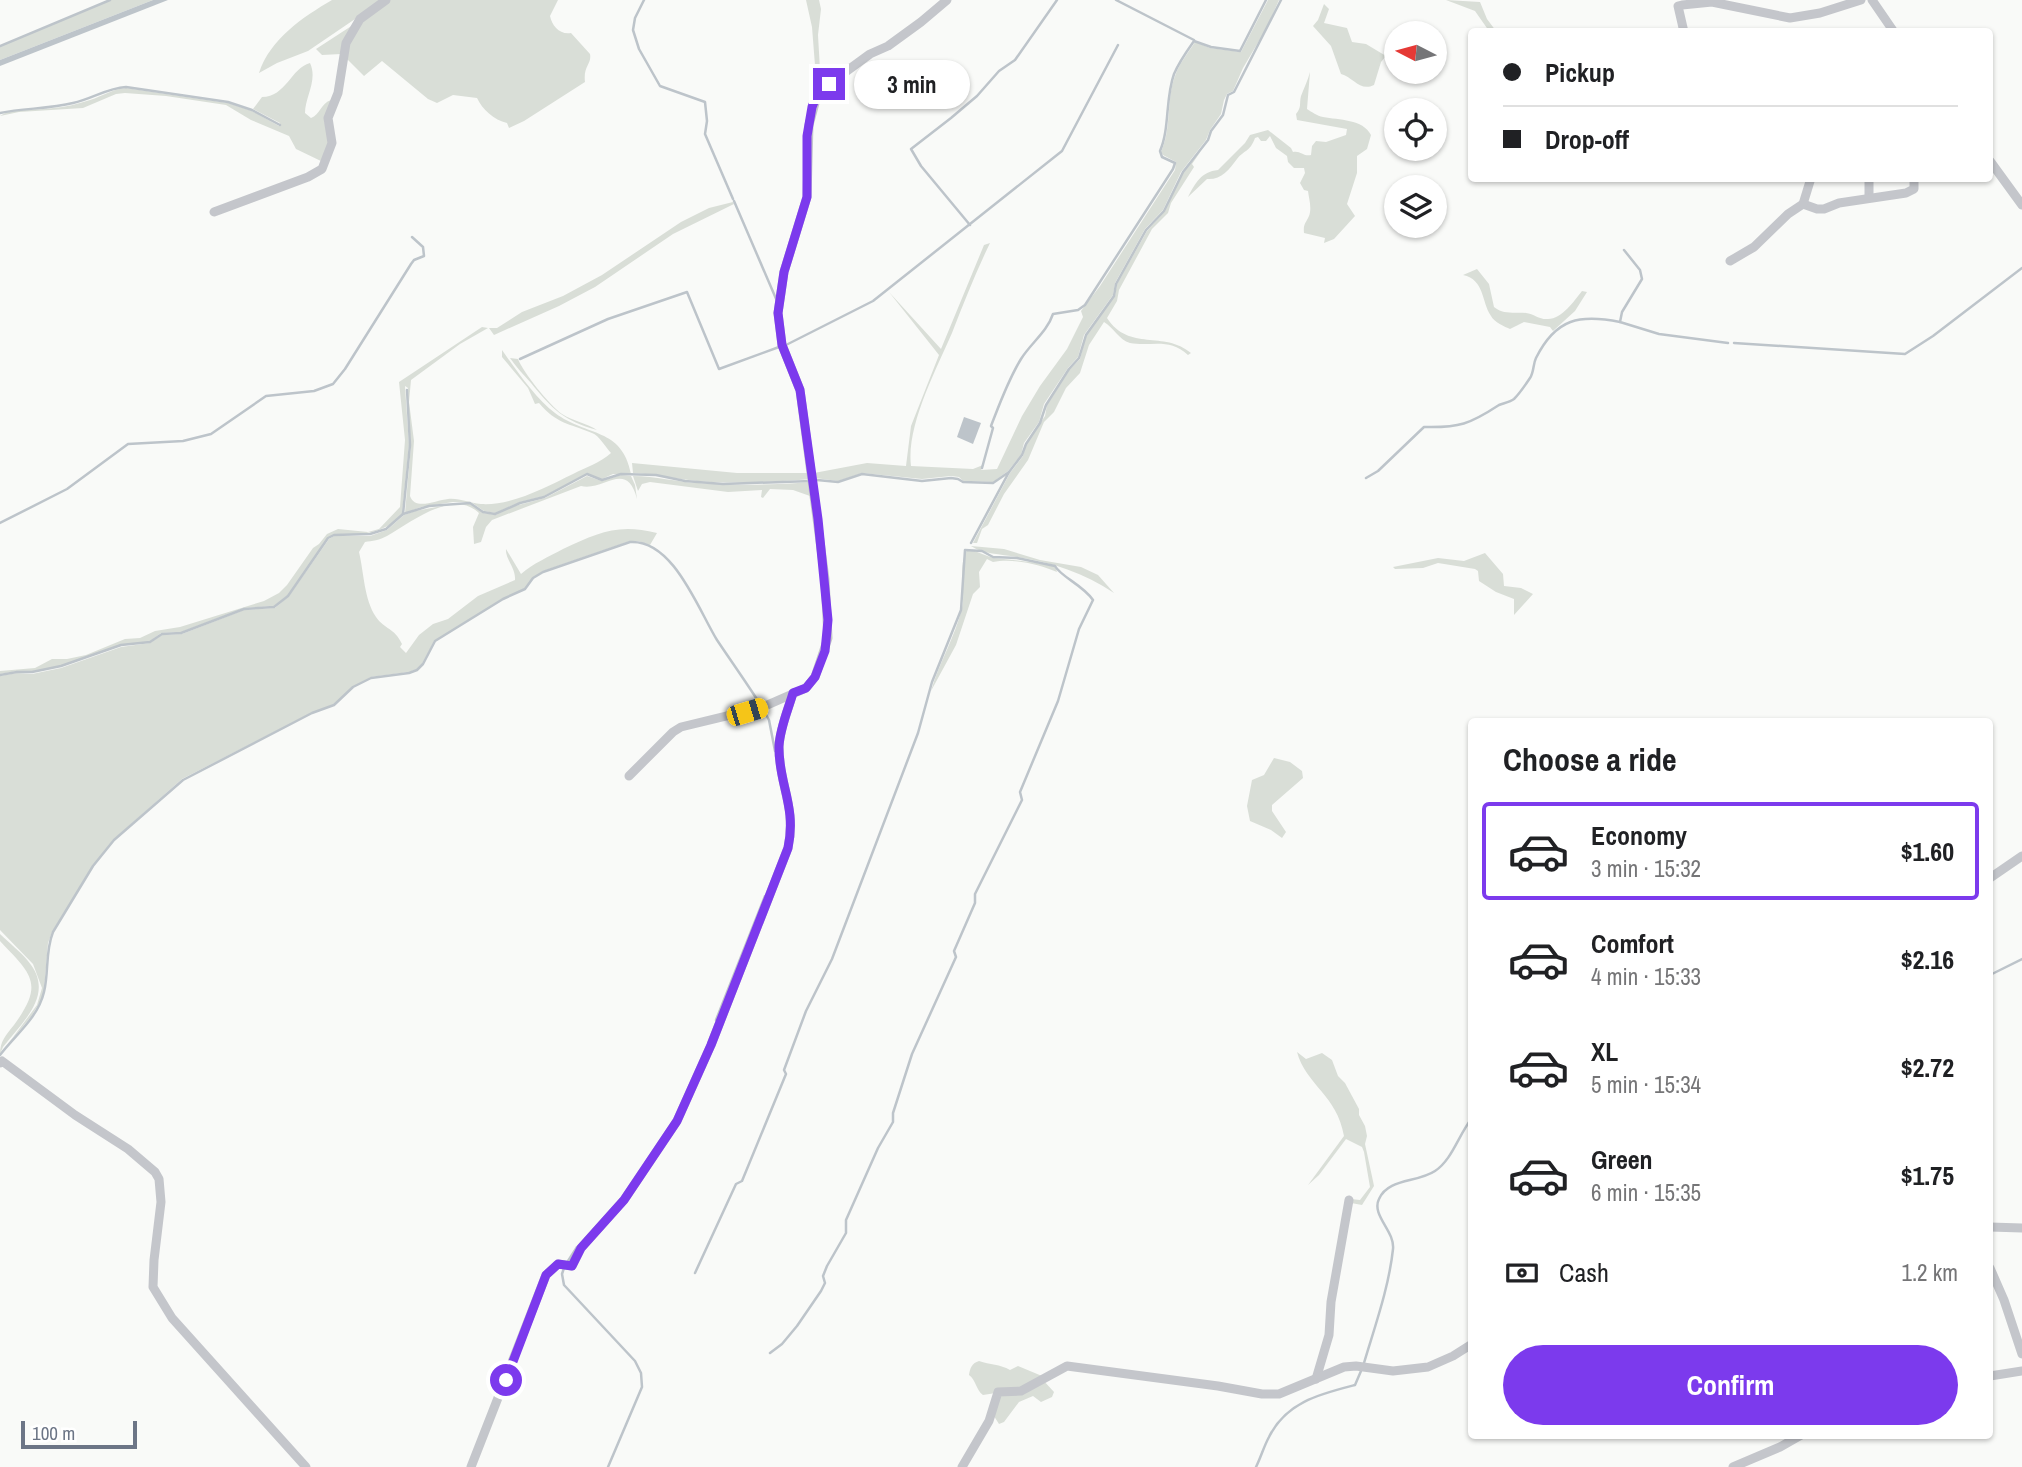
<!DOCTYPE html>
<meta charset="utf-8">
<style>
:root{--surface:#fff;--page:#f2f2f2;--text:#202124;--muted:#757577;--line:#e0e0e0;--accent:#7c3aed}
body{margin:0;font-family:"Archivo Narrow",sans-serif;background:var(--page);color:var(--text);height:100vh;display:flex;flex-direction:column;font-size:26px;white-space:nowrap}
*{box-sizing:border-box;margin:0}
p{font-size:23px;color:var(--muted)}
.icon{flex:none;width:38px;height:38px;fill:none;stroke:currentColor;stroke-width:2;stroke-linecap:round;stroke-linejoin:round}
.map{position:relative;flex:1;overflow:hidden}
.details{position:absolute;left:1468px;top:718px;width:525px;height:721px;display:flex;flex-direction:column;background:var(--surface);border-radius:7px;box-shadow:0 2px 5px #0004}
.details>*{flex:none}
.hud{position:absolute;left:1468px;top:28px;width:525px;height:154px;border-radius:7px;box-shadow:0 2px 5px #0004;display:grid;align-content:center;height:154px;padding:0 35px;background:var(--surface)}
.needle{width:46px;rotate:276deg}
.tools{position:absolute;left:1384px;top:21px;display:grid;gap:14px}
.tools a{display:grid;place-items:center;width:63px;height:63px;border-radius:50%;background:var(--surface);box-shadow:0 2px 5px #0004;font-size:35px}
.scale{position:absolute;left:21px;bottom:18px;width:116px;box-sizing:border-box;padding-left:7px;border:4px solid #6c7586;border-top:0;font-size:19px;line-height:24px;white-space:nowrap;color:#6c7586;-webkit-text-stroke:5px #fff;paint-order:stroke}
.end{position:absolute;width:32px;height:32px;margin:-16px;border:9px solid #7c3aed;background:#fff;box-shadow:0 0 0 4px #fff}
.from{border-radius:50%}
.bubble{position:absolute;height:49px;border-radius:24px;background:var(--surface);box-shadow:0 2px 5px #0004;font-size:23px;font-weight:800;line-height:49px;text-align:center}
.car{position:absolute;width:21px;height:42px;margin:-21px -10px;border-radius:9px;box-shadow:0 0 5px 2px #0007;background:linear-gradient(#f5c518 24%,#345 0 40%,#f5c518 0 76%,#345 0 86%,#f5c518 0)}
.hud b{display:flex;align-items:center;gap:24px;height:66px;font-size:26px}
.hud b+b{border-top:2px solid var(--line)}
.hud i{width:18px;height:18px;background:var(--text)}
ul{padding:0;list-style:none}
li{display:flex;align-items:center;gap:21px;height:98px;margin:0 14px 10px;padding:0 21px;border:4px solid transparent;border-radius:7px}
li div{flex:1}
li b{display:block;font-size:26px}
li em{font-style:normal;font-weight:800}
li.on{border-color:var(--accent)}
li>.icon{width:63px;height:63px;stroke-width:1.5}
h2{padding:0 35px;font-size:32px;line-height:84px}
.pay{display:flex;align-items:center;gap:18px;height:77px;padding:0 35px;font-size:26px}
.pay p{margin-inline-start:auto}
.button{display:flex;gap:14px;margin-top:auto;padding:14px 35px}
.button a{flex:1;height:80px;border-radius:42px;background:var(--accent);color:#fff;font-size:28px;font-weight:800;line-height:80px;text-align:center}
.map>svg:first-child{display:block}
</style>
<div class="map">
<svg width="2022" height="1467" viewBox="0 0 2022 1467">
<rect width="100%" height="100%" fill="#f9faf8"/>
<g fill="#d9ded7">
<polygon points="111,0 153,0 0,60 0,46"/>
<path d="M 332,0 L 383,0 L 308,51 L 277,63 L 259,73 C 270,39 303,17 332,0 Z"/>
<path d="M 388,0 L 558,0 L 550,16 C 552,26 560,35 571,33 L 590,54 C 592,64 583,66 585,82 L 524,121 L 509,128 L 507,123 C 494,120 482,109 477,98 L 453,95 L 437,103 L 428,99 L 382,61 L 364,76 L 344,56 L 359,24 Z"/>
<polygon points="806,0 819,0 821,9 818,35 821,87 817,91 812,27"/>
<path d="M 1268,0 L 1279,0 L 1266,29 L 1243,68 L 1233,91 L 1227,94 L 1224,100 L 1221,114 L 1210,130 L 1206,140 L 1181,172 L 1163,210 L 1145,229 L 1115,283 L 1113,295 L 1084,335 L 1078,357 L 1068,368 L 1044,404 L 1039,422 L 1024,443 L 1021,455 L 1008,471 L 993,482 L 963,481 L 959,477 L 951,476 L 922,479 L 862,473 L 838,481 L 815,478 L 814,473 L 867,463 L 906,466 L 911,426 L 939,355 L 889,292 L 941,349 L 984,245 L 990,243 C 976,272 964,302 952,333 C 936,370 906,426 911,466 L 973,469 L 983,465 L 981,470 L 997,469 L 1022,416 L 1040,386 L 1067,349 L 1083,317 L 1081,311 L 1100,286 L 1175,170 L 1176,162 L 1163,155 L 1161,152 C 1172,128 1166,100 1175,76 C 1179,64 1188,53 1195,42 L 1210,48 L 1241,52 Z"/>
<polygon points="1446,0 1480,2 1487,19 1496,31 1489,31 1475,11"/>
<path d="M 1324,4 L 1329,9 L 1324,23 L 1347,28 L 1352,42 L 1366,44 L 1386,56 L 1381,62 L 1374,85 C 1360,92 1353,77 1341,74 L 1331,46 L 1313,26 L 1318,20 Z"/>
<polygon points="356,23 341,54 322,55 316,49"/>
<path d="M 310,63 C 318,80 305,97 305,113 L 311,118 C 320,115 321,103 331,100 L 324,120 L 330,141 L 323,162 L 296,149 L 289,136 L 251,120 L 226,105 L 166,96 L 125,93 L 116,94 L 83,108 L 19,112 L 0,116 C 13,107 36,111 53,108 C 65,107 78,104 90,100 C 103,96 112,89 126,88 L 228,103 L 252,111 L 279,126 L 280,123 L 253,109 L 262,97 C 286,97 291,68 310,63 Z"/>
<path d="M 1310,72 L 1307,109 C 1312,112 1317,116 1323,117 C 1339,120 1363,119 1371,135 L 1367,149 L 1357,156 L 1357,173 L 1347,204 L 1355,216 L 1334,239 L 1324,243 L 1325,238 L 1304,233 C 1303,224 1306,223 1309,216 C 1312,208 1309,199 1308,191 L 1304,190 L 1300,183 L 1305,173 L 1304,168 L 1294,168 L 1288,162 L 1287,156 L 1276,148 L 1270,136 L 1266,141 L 1261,141 L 1258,137 L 1255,138 C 1250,152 1244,150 1237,159 C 1229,170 1221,180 1207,179 L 1188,197 C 1196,182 1201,172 1218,170 L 1245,143 L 1250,135 L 1268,130 L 1291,148 L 1293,152 C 1300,150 1304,157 1311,155 L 1312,146 L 1316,141 L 1326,142 L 1346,135 L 1347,129 L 1297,120 L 1296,114 C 1302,107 1299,104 1301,96 C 1304,88 1308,80 1310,72 Z"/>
<path d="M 1201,151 L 1192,164 L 1194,167 L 1171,203 L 1168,213 L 1152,229 L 1119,290 L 1117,301 L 1107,318 C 1129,352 1164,330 1191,353 L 1188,355 C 1169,337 1151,347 1130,343 C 1119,340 1113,327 1104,322 L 1089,345 L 1080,373 L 1066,388 L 1054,412 L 1044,422 L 1028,460 L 1004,494 L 988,525 L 982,529 L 977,543 L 973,543 L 1010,473 L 1023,456 L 1026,444 L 1045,416 L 1047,405 L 1070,369 L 1080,359 L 1086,336 L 1092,326 L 1115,296 L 1117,284 L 1147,231 L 1165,211 L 1183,173 Z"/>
<polygon points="733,202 734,204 673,234 595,287 559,306 494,335 489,328 497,328 522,312 563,296 602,275 681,222 709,208"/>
<path d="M 1477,269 L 1489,284 L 1494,307 C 1504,315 1515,312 1526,313 C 1534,314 1540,320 1548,319 C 1562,319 1574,301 1582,291 L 1587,292 L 1575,311 L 1553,331 L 1550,327 L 1524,322 L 1510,329 C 1505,327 1494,322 1491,316 C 1481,301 1485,280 1463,275 Z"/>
<path d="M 482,327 L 488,328 L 460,344 L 411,380 L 409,402 L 414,441 L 410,496 C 415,511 436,500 448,499 C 460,498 469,503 481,504 C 512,506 546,487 573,474 C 586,467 600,463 611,453 C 606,448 599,435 592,433 C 568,423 557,424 539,403 L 535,404 L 528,388 L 502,357 L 502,350 C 516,370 536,399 555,413 C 587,437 622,427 631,474 L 613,474 L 602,479 L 587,474 L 544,496 L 520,502 L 495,513 L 484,511 L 471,502 L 453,502 L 421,507 L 405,513 L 411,445 L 407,401 L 408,388 L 405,386 L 409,445 L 402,514 C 388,530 371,534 351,534 C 342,534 336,533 328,538 L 288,595 L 274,606 L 244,608 L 181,632 L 161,633 L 149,642 L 120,645 L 61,666 L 31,672 L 18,671 L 0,674 L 0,671 L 35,668 L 52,659 L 67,659 L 86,655 L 125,639 L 140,638 L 155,631 L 180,627 L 264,601 L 279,593 L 287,585 L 313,548 L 319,544 L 327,534 L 338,529 L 368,532 L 379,529 L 400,507 L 405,440 L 399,382 Z"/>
<path d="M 510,358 L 518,359 C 523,372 550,406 562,414 C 573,421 586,423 597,430 C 564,421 552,409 531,383 C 524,375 516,367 510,358 Z"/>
<path d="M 632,463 L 737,473 L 810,473 L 811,479 C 774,482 735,484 697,481 C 675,479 655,474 633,473 Z"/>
<path d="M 621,475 L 631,476 L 635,485 L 637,499 C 627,459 603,492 581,486 L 492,520 L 486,527 L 481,542 L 474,544 L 473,527 L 479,513 C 453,488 410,523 387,536 C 380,540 372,541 365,542 L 359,552 C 364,573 364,599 376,617 C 385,630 394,627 402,644 L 400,647 L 406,653 L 419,635 L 433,624 L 448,619 L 478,596 L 515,580 C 516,568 505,559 506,549 L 521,574 C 534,563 548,557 563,549 C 598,533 617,523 657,533 L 650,545 L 638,541 L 630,541 L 543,571 L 533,578 L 525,588 L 502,599 L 434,641 L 422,664 L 417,669 L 409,672 L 371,677 L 352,687 L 334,705 L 311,713 L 182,779 L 113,840 L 93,866 L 52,932 L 48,943 L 44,991 L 41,1000 L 31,1017 L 8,1044 L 37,1005 L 42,988 L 33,964 L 0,930 L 0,676 L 17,673 L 32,674 L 61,668 L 121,647 L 150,643 L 162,635 L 182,634 L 244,610 L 275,608 L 289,596 L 329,539 L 334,536 L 370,536 L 387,530 L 404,515 L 415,511 L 453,504 L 470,504 L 483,513 L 496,515 L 511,507 L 545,498 L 587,476 L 602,481 Z"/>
<path d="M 633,476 C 656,476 676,482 698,483 C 736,486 774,485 812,482 L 810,496 L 793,490 L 770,489 L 763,498 L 761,497 L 762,490 L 728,492 L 650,482 L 642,484 L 638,491 Z"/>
<path d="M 971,546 L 1004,549 L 1040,560 L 1081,567 L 1098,575 L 1114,593 C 1085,573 1051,562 1017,557 C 1000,554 983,554 971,546 Z"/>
<path d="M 968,549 C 977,551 985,556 994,558 C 1014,560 1034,562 1055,566 L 1057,572 C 1039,564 1012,558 993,562 L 987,559 L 979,572 L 980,587 L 973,594 L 956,645 L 931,691 C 939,663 955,637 962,608 C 966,590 957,564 968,549 Z"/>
<polygon points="1485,553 1503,574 1504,586 1521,588 1533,594 1514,615 1514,599 1496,592 1479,581 1478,571 1475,569 1438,563 1423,568 1395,569 1393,567 1438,558 1464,561"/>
<polygon points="1274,758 1290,762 1302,771 1303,778 1272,805 1272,811 1286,832 1282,838 1271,830 1250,821 1247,806 1252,780 1264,775"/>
<path d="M 0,934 C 9,943 20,951 28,961 C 56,994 23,1021 3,1047 L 0,1054 C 0,1041 6,1035 14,1025 C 45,983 31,974 0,941 Z"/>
<path d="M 1297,1052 L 1306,1059 L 1322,1053 L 1332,1060 L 1338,1076 L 1345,1083 L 1359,1109 L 1359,1115 L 1365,1126 L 1367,1136 L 1365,1144 L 1373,1181 L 1374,1186 L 1362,1205 L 1351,1203 L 1351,1199 L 1360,1200 L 1370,1187 L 1364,1152 L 1362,1147 L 1346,1139 L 1319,1175 L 1308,1185 L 1344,1136 C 1337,1095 1306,1085 1297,1052 Z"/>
<path d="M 979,1361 C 990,1365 1000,1364 1010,1370 L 1018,1366 L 1042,1376 L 1022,1389 L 983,1395 C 976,1390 976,1380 969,1375 C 970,1368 972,1363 979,1361 Z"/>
<polygon points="1043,1380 1054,1392 1052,1397 1041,1402 1033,1396 1019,1402 1004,1422 999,1424 992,1413 996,1396"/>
</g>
<g fill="#bdc4ca">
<polygon points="153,0 168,0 0,66 0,60"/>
<polygon points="964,417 981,423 973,444 957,437"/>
</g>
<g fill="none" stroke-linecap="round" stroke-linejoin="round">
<g stroke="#bdc4ca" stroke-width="2.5">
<polyline points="644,0 635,18 633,30 639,49 660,86 705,102 707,121 705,134 733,199"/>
<polyline points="1116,0 1194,40"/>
<polyline points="0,46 110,0"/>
<path d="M 0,113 C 24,108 49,109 73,103 C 92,99 107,88 126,87 L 228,102 L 252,110 L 280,125"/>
<polyline points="734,201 777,301"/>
<polyline points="970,225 921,166 911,149 951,118 977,96 999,71 1015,60 1057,0"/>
<polyline points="1624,250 1640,270 1642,279 1622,312 1620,322 1659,334 1728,343"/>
<polyline points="1734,343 1905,354 1933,336 2022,268"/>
<polyline points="786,345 873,301 1062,151 1118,45"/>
<polyline points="520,359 608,319 687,292 719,369 779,347"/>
<path d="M 982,468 L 993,428 L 991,426 C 1000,403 1008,380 1021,359 C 1031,343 1047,332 1053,314 L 1078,310 L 1085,305 L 1173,169 L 1175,163 L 1162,157 L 1160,151 C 1170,128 1165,99 1174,74 C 1179,62 1187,51 1194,41 L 1211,47 L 1240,51 L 1266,0"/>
<path d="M 1366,478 L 1378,471 L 1424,427 C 1459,428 1470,424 1499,405 C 1504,403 1510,402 1514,399 C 1519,394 1526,384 1530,378 C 1534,372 1533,364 1536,358 C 1556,318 1580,314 1620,322"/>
<polyline points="817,480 838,482 862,474 922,481 951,478 958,479 963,482 993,483 1009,472 1022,455 1026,444 1040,423 1046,405 1069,369 1079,358 1086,335 1114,296 1116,284 1146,230 1164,211 1183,172 1208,140 1211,131 1223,115 1228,95 1234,92 1281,0"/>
<polyline points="403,514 410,445 407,390"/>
<polyline points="0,523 67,489 128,444 183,441 211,434 266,396 314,391 333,384 345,369 411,264 414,260 424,256 423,247 412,237"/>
<polyline points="971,543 1009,472"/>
<polyline points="0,675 17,672 32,672 61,666 121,645 150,642 162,634 181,633 244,609 274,607 288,596 328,538 334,535 370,534 386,529 403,514 429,506 470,503 483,512 495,514 520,503 544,497 587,474 602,480 621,474 656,475 685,481 723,484 811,481"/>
<polyline points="764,711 769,720 775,751"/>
<polyline points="1990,975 2022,959"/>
<polyline points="716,1020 765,896"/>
<path d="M 0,1055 C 15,1035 38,1018 44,992 C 49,972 45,952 53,932 L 93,866 L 114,840 L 183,780 L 312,713 L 334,705 L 353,687 L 371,678 L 409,673 L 417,670 L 423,664 L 435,641 L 503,599 L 525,589 L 533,578 L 543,572 L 630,542 C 673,539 698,609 717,640 C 731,661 746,682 760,704"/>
<polyline points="568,1261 577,1247"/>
<polyline points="564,1268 562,1274 564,1285 635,1361 641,1373 642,1387 608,1467"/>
<path d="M 695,1273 L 736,1184 L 742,1181 L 786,1074 L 784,1070 L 806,1011 L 832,959 L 918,733 L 932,682 L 961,610 L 965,550 L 982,551 L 993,557 L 1017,558 L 1055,566 C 1061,577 1083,585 1093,600 L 1079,629 L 1058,701 L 1020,792 L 1022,800 L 975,894 L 975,903 L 954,951 L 956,957 L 912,1054 L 893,1113 L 893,1122 L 878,1148 L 846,1220 L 846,1233 L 827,1266 L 823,1276 L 825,1283 L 821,1291 L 797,1326 L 782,1344 L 770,1353"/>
<path d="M 1364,1363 C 1375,1326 1389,1287 1393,1249 C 1395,1231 1371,1215 1379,1199 C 1388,1178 1417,1183 1435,1171 C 1452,1160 1459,1134 1472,1118"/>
<path d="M 1256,1467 C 1261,1457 1264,1446 1269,1437 C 1286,1402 1320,1394 1355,1385 L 1361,1371"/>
</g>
<g stroke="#c4c6cb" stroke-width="9">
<polyline points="1872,0 1894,32"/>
<polyline points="1684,32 1678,6 1682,5 1712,2 1790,18 1820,13 1861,0"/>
<polyline points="1990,161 2022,205"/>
<polyline points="1869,178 1869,197"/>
<polyline points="1803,204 1817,209 1824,209 1839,203 1906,193 1914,189 1914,178"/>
<polyline points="214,212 308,177 322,169 332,143 328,118 338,93 346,43 360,19 386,0"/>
<polyline points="1730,261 1754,247 1788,214 1803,204 1811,178"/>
<polyline points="629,776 673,732 681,727 763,707 806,688 815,677 828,638 825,579 800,390 782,345 778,313 784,272 807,197 809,125 818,92 870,54 888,46 921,22 947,0"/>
<polyline points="1990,878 2022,856"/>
<polyline points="0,1063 2,1061 75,1115 128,1149 155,1172 159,1179 161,1202 154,1260 153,1287 172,1318 306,1467"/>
<polyline points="1990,1227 2022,1228"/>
<polyline points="1990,1268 2004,1300 2022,1354"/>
<polyline points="1990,1376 2022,1371"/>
<polyline points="1316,1379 1329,1335 1331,1302 1349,1200"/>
<path d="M 471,1467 L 546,1275 L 558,1264 L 572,1266 L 581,1248 L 624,1200 L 677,1121 L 711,1045 L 788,848 C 797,806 778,783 779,746 C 780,728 788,710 793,693"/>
<polyline points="962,1467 989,1421 998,1392 1021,1391 1067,1366 1218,1386 1262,1394 1279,1394 1344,1367 1356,1366 1393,1371 1428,1367 1453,1356 1472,1344"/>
<polyline points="1733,1467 1780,1447 1801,1435"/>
</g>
</g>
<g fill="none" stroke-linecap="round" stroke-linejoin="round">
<path stroke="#7c3aed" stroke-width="9" d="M 506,1380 L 546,1275 L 558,1264 L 572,1266 L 581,1248 L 624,1200 L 677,1121 L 711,1045 L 788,848 C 797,806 778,783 779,746 C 780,728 788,710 793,693 L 806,688 L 815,677 L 825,651 L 828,620 L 818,519 L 800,390 L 782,345 L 778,313 L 784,272 L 807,197 L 807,136 L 812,107 L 818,92 L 829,84"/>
</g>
</svg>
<div class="tools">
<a><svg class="needle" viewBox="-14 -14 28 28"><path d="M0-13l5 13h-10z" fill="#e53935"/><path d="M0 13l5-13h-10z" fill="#757577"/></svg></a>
<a><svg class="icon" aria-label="locate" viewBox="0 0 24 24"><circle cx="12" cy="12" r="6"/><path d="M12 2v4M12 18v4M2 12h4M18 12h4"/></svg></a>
<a><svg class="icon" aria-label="layers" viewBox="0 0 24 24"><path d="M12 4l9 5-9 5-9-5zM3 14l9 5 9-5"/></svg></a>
</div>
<div class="scale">100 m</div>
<i class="end from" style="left:506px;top:1380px"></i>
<i class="end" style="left:829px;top:84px"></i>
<div class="bubble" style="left:854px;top:60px;width:116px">3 min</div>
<i class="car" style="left:747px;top:712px;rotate:73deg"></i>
<div class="hud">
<b><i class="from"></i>Pickup</b>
<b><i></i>Drop-off</b>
</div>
<section class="details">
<h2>Choose a ride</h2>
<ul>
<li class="on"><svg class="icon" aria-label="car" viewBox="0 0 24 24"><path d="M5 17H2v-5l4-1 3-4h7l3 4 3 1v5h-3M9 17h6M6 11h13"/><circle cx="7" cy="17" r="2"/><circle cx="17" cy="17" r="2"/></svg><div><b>Economy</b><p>3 min · 15:32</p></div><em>$1.60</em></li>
<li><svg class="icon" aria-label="car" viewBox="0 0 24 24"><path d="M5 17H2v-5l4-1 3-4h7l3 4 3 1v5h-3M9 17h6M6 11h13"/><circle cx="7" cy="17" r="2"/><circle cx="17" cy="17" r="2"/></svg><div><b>Comfort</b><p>4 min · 15:33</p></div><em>$2.16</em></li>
<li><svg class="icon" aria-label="car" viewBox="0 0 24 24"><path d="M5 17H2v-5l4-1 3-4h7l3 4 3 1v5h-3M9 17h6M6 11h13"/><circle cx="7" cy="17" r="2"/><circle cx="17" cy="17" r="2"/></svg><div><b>XL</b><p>5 min · 15:34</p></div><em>$2.72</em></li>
<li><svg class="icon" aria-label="car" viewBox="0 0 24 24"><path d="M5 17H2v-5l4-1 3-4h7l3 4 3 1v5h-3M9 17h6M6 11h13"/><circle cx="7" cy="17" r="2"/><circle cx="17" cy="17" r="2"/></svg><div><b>Green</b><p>6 min · 15:35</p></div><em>$1.75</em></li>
</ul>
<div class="pay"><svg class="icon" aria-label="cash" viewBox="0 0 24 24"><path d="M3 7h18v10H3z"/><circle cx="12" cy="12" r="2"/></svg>Cash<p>1.2 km</p></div>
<div class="button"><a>Confirm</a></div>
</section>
</div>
